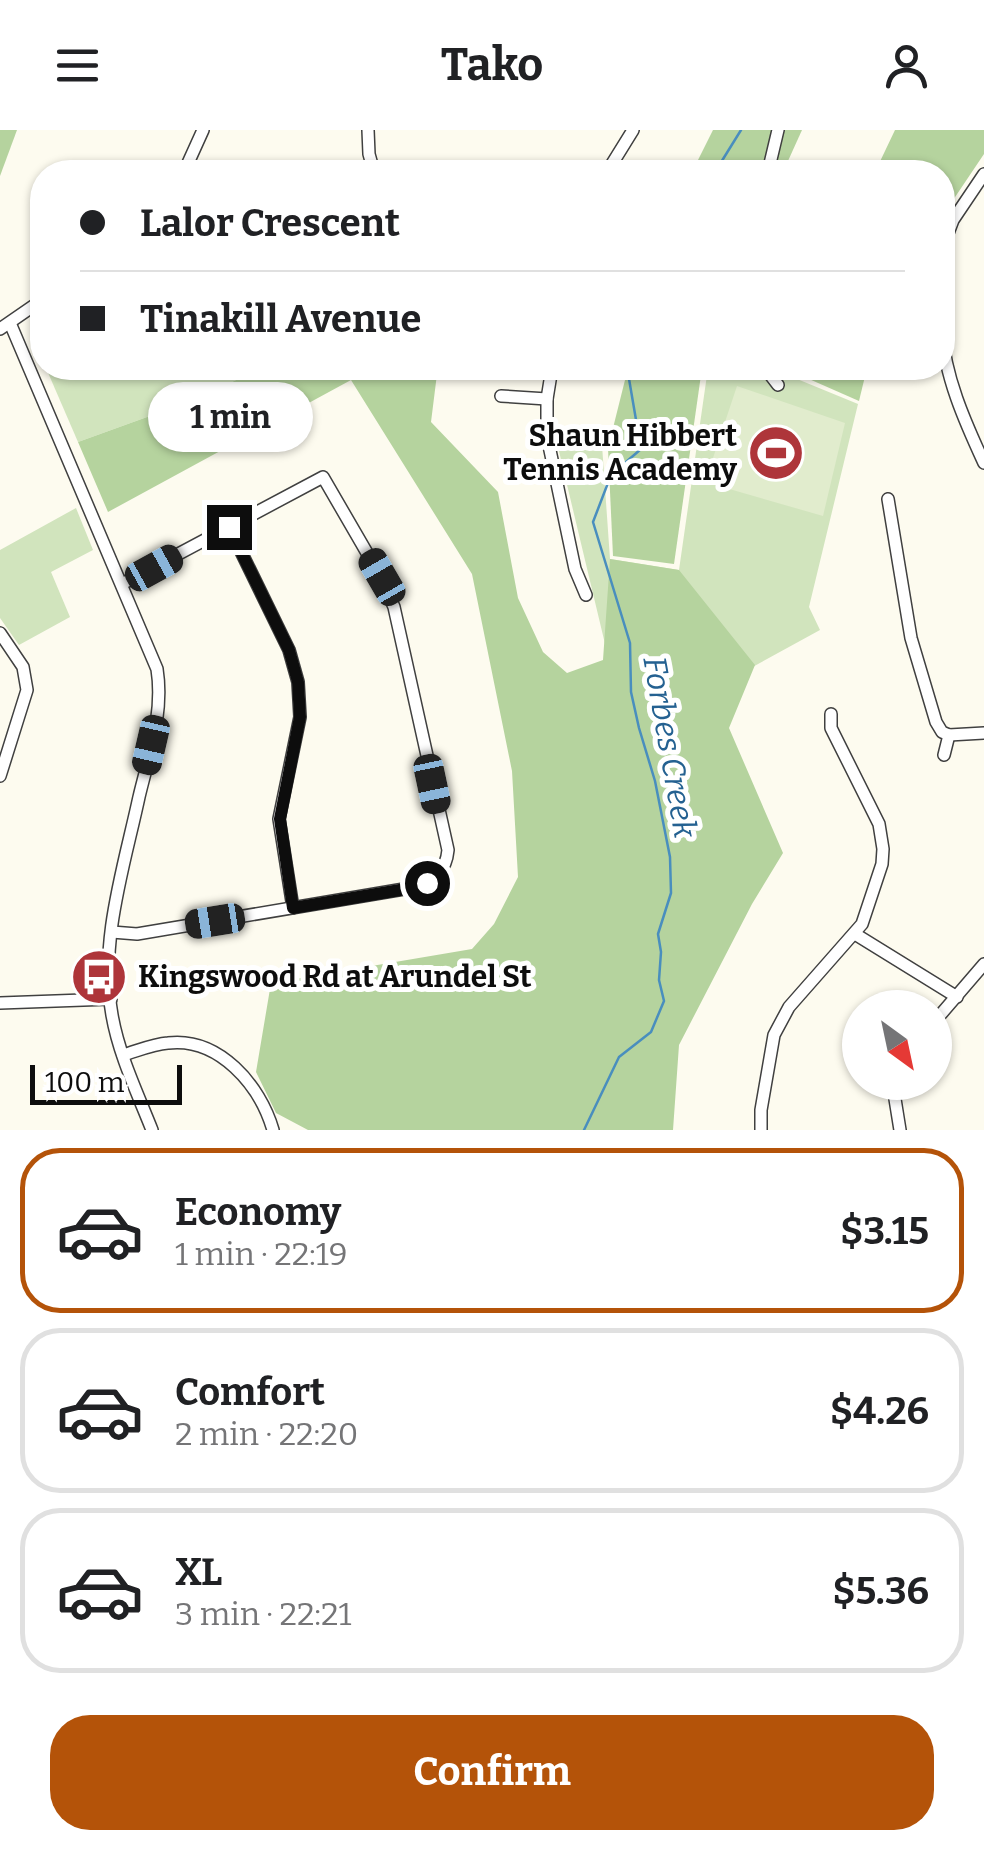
<!DOCTYPE html>
<meta charset="utf-8">
<style>
:root{--surface:#fff;--page:#f6f6f6;--text:#202124;--muted:#757577;--line:#e0e0e0;--accent:#b45309}
body{margin:0;font-family:Bitter,serif;background:var(--page);color:var(--text);height:100vh;display:flex;flex-direction:column;font-size:38px;white-space:nowrap}
*{box-sizing:border-box;margin:0}
p{font-size:32px;color:var(--muted)}
.icon{flex:none;width:55px;height:55px;fill:none;stroke:currentColor;stroke-width:2;stroke-linecap:round;stroke-linejoin:round}
.map{position:relative;height:1000px;overflow:hidden}
.side{display:flex;flex-direction:column;background:var(--surface);flex:1}
.side>*{flex:none}
.top-card{position:absolute;left:30px;top:30px;width:925px;height:220px;border-radius:40px;box-shadow:0 2px 8px #0004;display:grid;align-content:center;height:220px;padding:0 50px;background:var(--surface)}
.needle{width:65px;rotate:147deg}
.tools{position:absolute;left:842px;top:860px;display:grid;gap:20px}
.tools a{display:grid;place-items:center;width:110px;height:110px;border-radius:50%;background:var(--surface);box-shadow:0 2px 8px #0004;font-size:50px}
.scale{position:absolute;left:30px;bottom:25px;width:152px;box-sizing:border-box;padding-left:10px;border:5px solid #0d0d0d;border-top:0;font-size:28px;line-height:35px;white-space:nowrap;color:#0d0d0d;-webkit-text-stroke:8px #fff;paint-order:stroke}
.end{position:absolute;width:45px;height:45px;margin:-22px;border:12px solid #0d0d0d;background:#fff;box-shadow:0 0 0 5px #fff}
.from{border-radius:50%}
.bubble{position:absolute;height:70px;border-radius:35px;background:var(--surface);box-shadow:0 2px 8px #0004;font-size:32px;font-weight:700;line-height:70px;text-align:center}
.car{position:absolute;width:30px;height:60px;margin:-30px -15px;border-radius:12px;box-shadow:0 0 8px 2px #0007;background:linear-gradient(#222 24%,#8ab4d8 0 40%,#222 0 76%,#8ab4d8 0 86%,#222 0)}
.top-card b{display:flex;align-items:center;gap:35px;height:95px;font-size:38px}
.top-card b+b{border-top:2px solid var(--line)}
.top-card i{width:25px;height:25px;background:var(--text)}
ul{padding:18px 0 0;list-style:none}
li{display:flex;align-items:center;gap:30px;height:165px;margin:0 20px 15px;padding:0 30px;border:5px solid var(--line);border-radius:40px}
li div{flex:1}
li b{display:block;font-size:38px}
li em{font-style:normal;font-weight:700}
li.active{border-color:var(--accent)}
li>.icon{width:90px;height:90px;stroke-width:1.5}
.cta{display:flex;gap:20px;margin-top:auto;padding:20px 50px}
.cta a{flex:1;height:115px;border-radius:40px;background:var(--accent);color:#fff;font-size:40px;font-weight:700;line-height:115px;text-align:center}
header{display:flex;justify-content:space-between;align-items:center;height:130px;padding:0 50px;background:var(--surface);font-size:45px;font-weight:700}
.map>svg:first-child{display:block}
</style>
<header><svg class="icon" aria-label="menu" viewBox="0 0 24 24"><path d="M4 6h16M4 12h16M4 18h16"/></svg>Tako<svg class="icon" aria-label="person" viewBox="0 0 24 24"><circle cx="12" cy="8" r="4"/><path d="M4 21q1-7 8-7t8 7"/></svg></header>
<div class="map">
<svg width="984" height="1000" viewBox="0 0 984 1000">
<rect width="100%" height="100%" fill="#fdfbef"/>
<g fill="#d1e4bd">
<polygon points="46,238 261,238 194,270 78,312"/>
<polygon points="708,238 777,238 780,242 858,274 809,477 820,500 627,606 558,317 602,315 610,429 679,440"/>
<polygon points="76,378 93,420 51,442 70,487 19,515 0,488 0,420"/>
</g>
<g fill="#b5d39e">
<polygon points="0,0 17,0 0,46"/>
<polygon points="713,0 802,0 783,42 692,42"/>
<polygon points="895,0 984,0 984,24 943,85 942,42 875,42"/>
<polygon points="261,238 440,238 437,244 431,292 498,362 518,468 543,522 567,543 603,530 610,429 679,440 755,535 729,598 783,723 752,774 679,915 673,1000 308,1000 276,983 256,942 271,853 472,819 494,794 518,747 512,641 472,444 351,250 108,382 78,312 194,270"/>
<polygon points="628,238 702,238 674,434 613,426 608,318"/>
<polygon points="784,238 867,238 859,271"/>
</g>
<polygon fill="#e1eccd" points="737,256 845,293 823,386 705,352"/>
<g fill="none" stroke-linecap="round" stroke-linejoin="round">
<g stroke="#498ebe" stroke-width="2.5">
<polyline points="715,42 741,0"/>
<polyline points="584,1000 619,927 651,902 664,871 659,850 661,822 658,804 671,763 670,727 655,651 639,598 631,562 630,513 593,392 611,345 641,319 628,243 631,238"/>
</g>
<g stroke="#404040" stroke-width="14">
<g id="minor">
<polyline points="368,0 369,24 374,42"/>
<polyline points="184,42 203,0"/>
<polyline points="265,42 268,37"/>
<polyline points="607,42 633,0"/>
<polyline points="768,42 778,0"/>
<polyline points="942,119 953,90 984,44"/>
<path d="M 10,193 L 157,539 C 164,583 149,625 139,667 C 124,737 99,812 112,885 C 119,925 137,962 152,1000"/>
<polyline points="0,199 42,170"/>
<path d="M 942,200 C 944,245 965,292 984,333"/>
<polyline points="552,238 547,269 547,306 575,439 586,465"/>
<polyline points="765,238 778,255"/>
<polyline points="501,266 547,269"/>
<polyline points="888,369 911,508 936,592 942,602 949,605 944,625"/>
<polyline points="229,397 289,520 298,552 300,587 279,689 293,778"/>
<polyline points="0,503 23,537 27,560 0,646"/>
<polyline points="949,605 984,603"/>
<path d="M 112,802 L 137,804 L 416,757 C 435,750 446,741 448,720 L 394,477 L 381,447 L 323,347 L 122,454"/>
<polyline points="855,804 957,867"/>
<polyline points="0,873 111,869"/>
<polyline points="935,891 984,834"/>
<path d="M 123,925 C 137,921 153,914 168,913 C 219,907 260,955 273,1000"/>
<polyline points="897,952 895,969 900,1000"/>
<polyline points="761,1000 761,980 774,905 789,877 862,794 882,734 883,719 879,694 831,598 831,584"/>
</g>
</g>
<use href="#minor" stroke="#fff" stroke-width="11"/>
</g>
<g fill="none" stroke-linecap="round" stroke-linejoin="round">
<polyline stroke="#0d0d0d" stroke-width="12" points="229,397 289,520 298,552 300,587 280,689 293,778 400,760 427,753"/>
</g>
<defs>
<g id="stadium-disc" transform="scale(2.875)"><circle r="9.5" fill="#ae353a" stroke="#fff"/><path d="M0-5a6.5 5 0 1 0 0 10a6.5 5 0 1 0 0-10ZM-3.5-1.8h7v3.6h-7Z" fill="#fff"/></g>
<g id="bus-disc" transform="scale(2.875)"><circle r="9.5" fill="#ae353a" stroke="#fff"/><path d="M-5-6H5V4H4V6H2V4H-2V6H-4V4H-5ZM-3.5-4V0h7V-4ZM-3.5 1.2v1.5H-2V1.2ZM2 1.2v1.5H3.5V1.2Z" fill="#fff"/></g>
</defs>
<g fill-rule="evenodd">
<use href="#stadium-disc" x="776" y="323"/>
<use href="#bus-disc" x="99" y="847"/>
</g>
<g text-anchor="middle" stroke-width="10" stroke-linejoin="round" paint-order="stroke">
<g font-size="30" font-weight="bold" fill="#0d0d0d" stroke="#fff" text-anchor="end">
<text x="737" y="316">Shaun Hibbert<tspan x="737" dy="34">Tennis Academy</tspan></text>
<text x="138" y="857" text-anchor="start">Kingswood Rd at Arundel St</text>
</g>
<g font-size="32" font-style="italic" fill="#246191" stroke="#fff">
<text transform="translate(670 617) rotate(80)" y="11">Forbes Creek</text>
</g>
</g>
</svg>
<div class="tools">
<a><svg class="needle" viewBox="-14 -14 28 28"><path d="M0-13l5 13h-10z" fill="#e53935"/><path d="M0 13l5-13h-10z" fill="#757577"/></svg></a>
</div>
<div class="scale">100 m</div>
<i class="end from" style="left:427px;top:753px"></i>
<i class="end" style="left:229px;top:397px"></i>
<div class="bubble" style="left:148px;top:252px;width:165px">1 min</div>
<i class="car" style="left:154px;top:438px;rotate:61deg"></i>
<i class="car" style="left:382px;top:447px;rotate:330deg"></i>
<i class="car" style="left:151px;top:615px;rotate:193deg"></i>
<i class="car" style="left:432px;top:654px;rotate:168deg"></i>
<i class="car" style="left:215px;top:791px;rotate:261deg"></i>
<div class="top-card">
<b><i class="from"></i>Lalor Crescent</b>
<b><i></i>Tinakill Avenue</b>
</div>
</div>
<section class="side">
<ul>
<li class="active"><svg class="icon" aria-label="car" viewBox="0 0 24 24"><path d="M5 17H2v-5l4-1 3-4h7l3 4 3 1v5h-3M9 17h6M6 11h13"/><circle cx="7" cy="17" r="2"/><circle cx="17" cy="17" r="2"/></svg><div><b>Economy</b><p>1 min · 22:19</p></div><em>$3.15</em></li>
<li><svg class="icon" aria-label="car" viewBox="0 0 24 24"><path d="M5 17H2v-5l4-1 3-4h7l3 4 3 1v5h-3M9 17h6M6 11h13"/><circle cx="7" cy="17" r="2"/><circle cx="17" cy="17" r="2"/></svg><div><b>Comfort</b><p>2 min · 22:20</p></div><em>$4.26</em></li>
<li><svg class="icon" aria-label="car" viewBox="0 0 24 24"><path d="M5 17H2v-5l4-1 3-4h7l3 4 3 1v5h-3M9 17h6M6 11h13"/><circle cx="7" cy="17" r="2"/><circle cx="17" cy="17" r="2"/></svg><div><b>XL</b><p>3 min · 22:21</p></div><em>$5.36</em></li>
</ul>
<div class="cta"><a>Confirm</a></div>
</section>
